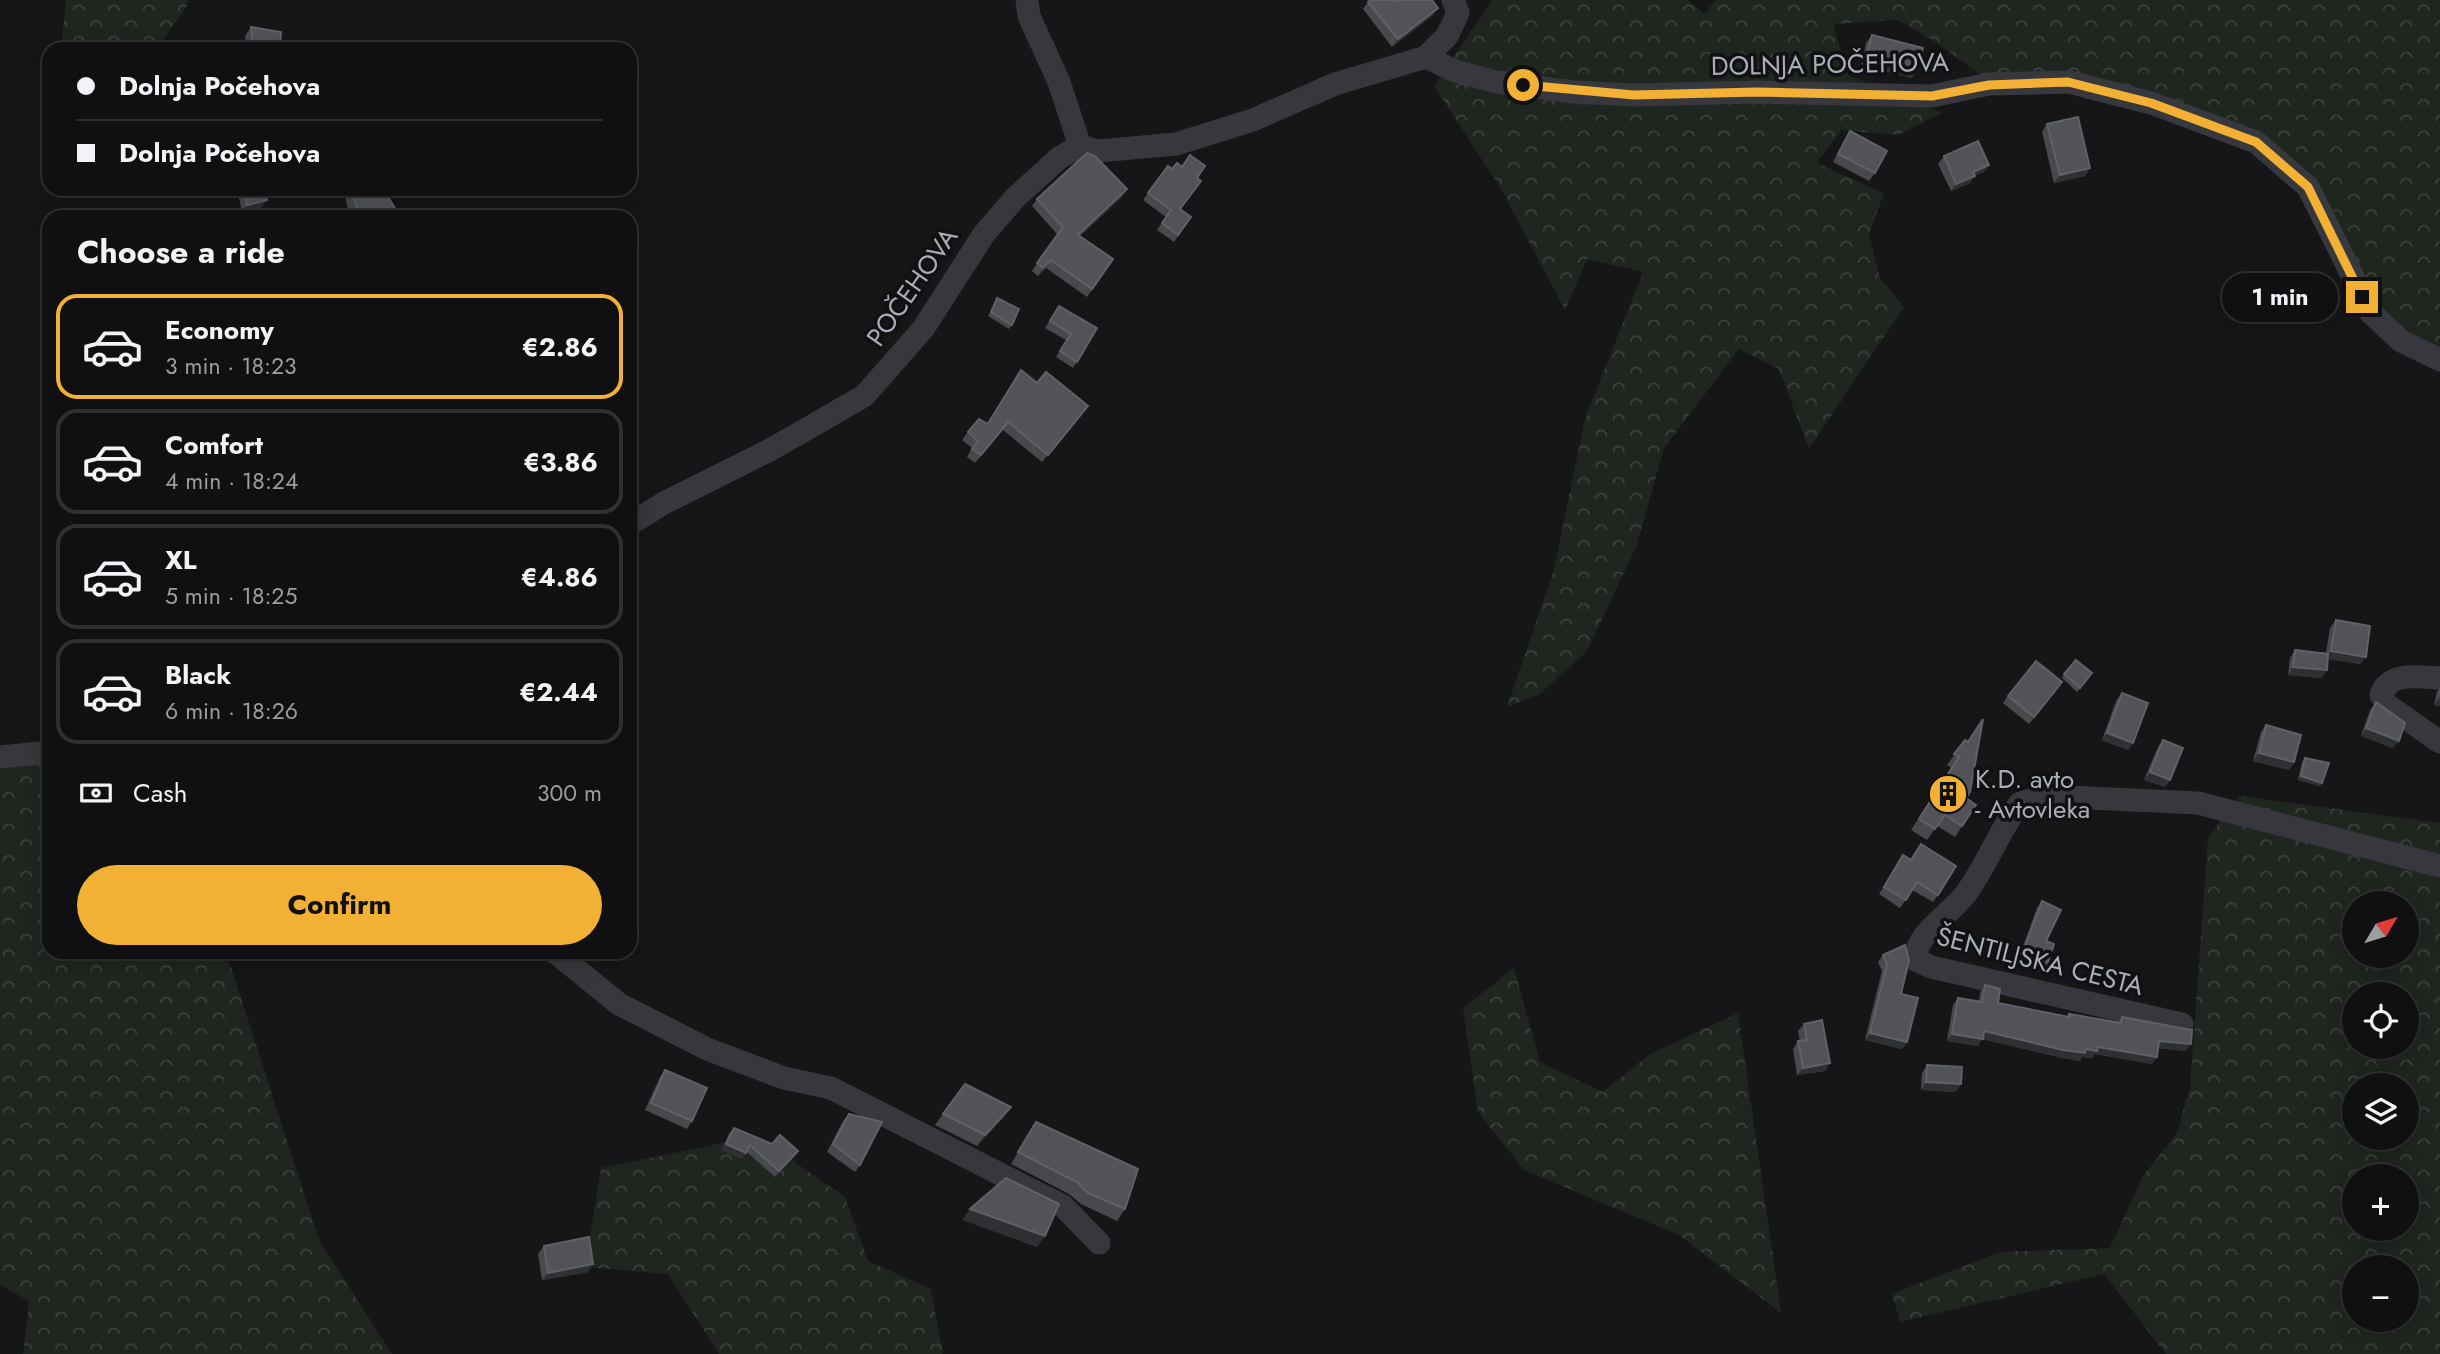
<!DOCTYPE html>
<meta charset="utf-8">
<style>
:root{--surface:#101012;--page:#19191b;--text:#f1f3f6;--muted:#9c9d9f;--line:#303032;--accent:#f2b134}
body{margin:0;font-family:Jost,sans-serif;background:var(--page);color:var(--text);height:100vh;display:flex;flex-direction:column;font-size:26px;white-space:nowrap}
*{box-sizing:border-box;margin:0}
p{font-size:23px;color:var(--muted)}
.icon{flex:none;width:38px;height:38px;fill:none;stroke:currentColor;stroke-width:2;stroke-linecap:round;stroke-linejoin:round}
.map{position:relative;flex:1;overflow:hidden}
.sheet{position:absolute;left:42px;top:210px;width:595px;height:749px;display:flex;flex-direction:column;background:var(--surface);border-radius:21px;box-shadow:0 4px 18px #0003,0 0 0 2px var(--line)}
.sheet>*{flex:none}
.guide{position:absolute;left:42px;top:42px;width:595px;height:154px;border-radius:21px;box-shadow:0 4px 18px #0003,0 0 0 2px var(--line);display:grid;align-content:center;height:154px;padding:0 35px;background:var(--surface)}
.needle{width:46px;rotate:52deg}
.controls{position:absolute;left:2342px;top:891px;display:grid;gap:14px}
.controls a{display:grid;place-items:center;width:77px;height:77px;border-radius:50%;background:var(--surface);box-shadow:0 4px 18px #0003,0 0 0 2px var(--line);font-size:35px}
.end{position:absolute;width:32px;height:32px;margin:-16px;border:9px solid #f2b134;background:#111;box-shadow:0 0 0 4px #111}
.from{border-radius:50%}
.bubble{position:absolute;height:49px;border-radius:24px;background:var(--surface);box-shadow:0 4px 18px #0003,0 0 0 2px var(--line);font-size:23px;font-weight:700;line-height:49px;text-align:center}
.guide b{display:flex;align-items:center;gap:24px;height:66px;font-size:26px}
.guide b+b{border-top:2px solid var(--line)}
.guide i{width:18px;height:18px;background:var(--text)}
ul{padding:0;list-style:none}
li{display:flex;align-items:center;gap:21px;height:105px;margin:0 14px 10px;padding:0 21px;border:4px solid var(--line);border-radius:21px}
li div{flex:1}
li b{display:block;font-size:26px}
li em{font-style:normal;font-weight:700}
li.selected{border-color:var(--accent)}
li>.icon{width:63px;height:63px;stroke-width:1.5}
h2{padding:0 35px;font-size:32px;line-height:84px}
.pay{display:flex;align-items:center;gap:18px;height:77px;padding:0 35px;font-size:26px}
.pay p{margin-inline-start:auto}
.cta{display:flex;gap:14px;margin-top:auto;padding:14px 35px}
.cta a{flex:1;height:80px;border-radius:42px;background:var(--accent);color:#111;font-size:28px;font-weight:700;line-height:80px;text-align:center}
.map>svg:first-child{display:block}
</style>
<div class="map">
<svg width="2440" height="1354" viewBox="0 0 2440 1354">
<defs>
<pattern id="forest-crowns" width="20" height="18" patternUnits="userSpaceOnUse" patternTransform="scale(1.75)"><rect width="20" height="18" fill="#1e261f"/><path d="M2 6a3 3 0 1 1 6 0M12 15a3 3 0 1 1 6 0" fill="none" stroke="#3c433d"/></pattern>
</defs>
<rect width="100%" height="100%" fill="#161618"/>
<g fill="url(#forest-crowns)" fill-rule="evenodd">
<polygon points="66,0 188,0 187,6 157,49 61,49"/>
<polygon points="1492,0 1688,0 1704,14 1716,0 2440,0 2440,354 2374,310 2311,184 2152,99 1989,81 1937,43 1898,20 1833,24 1848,75 1942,113 1898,135 1841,130 1817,163 1884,193 1869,234 1880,278 1904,307 1809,449 1779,369 1739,349 1664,448 1636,547 1587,651 1540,694 1507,707 1553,573 1585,419 1643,272 1587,259 1565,310 1500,187 1434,86"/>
<polygon points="49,749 49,952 222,952 231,967 319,1240 392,1354 23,1354 29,1301 0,1285 0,752"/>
<path d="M 2240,796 L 2440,823 L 2440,1354 L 2166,1354 L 2104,1274 L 1900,1322 L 1892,1294 L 2000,1252 L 2110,1248 L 2143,1176 L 2177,1133 L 2190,1087 L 2208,838 ZM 2354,903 L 2406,903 L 2406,956 L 2354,956 ZM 2354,994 L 2406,994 L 2406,1046 L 2354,1046 ZM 2354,1085 L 2406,1085 L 2406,1138 L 2354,1138 ZM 2354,1176 L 2406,1176 L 2406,1228 L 2354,1228 ZM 2354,1267 L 2406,1267 L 2406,1320 L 2354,1320 Z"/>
<polygon points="1514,968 1540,1062 1603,1092 1650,1054 1738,1013 1781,1313 1679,1235 1524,1170 1478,1112 1463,1008"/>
<polygon points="757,1136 845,1197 868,1261 931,1289 943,1354 719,1354 668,1274 585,1267 601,1168"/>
</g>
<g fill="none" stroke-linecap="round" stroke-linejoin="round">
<g stroke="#37383d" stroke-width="23">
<polyline points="1027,0 1029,16 1059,82 1080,146"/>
<polyline points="1426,57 1455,71 1497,82 1574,92 1634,95 1757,92 1932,96 1989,84 2069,82 2151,103 2256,142 2308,187 2371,313 2401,341 2440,360"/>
<polyline points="630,524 664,503 770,450 864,396 923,329 984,234 1016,197 1059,158 1080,146 1098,151 1176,144 1253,120 1335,84 1426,57 1447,36 1458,13 1453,0"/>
<path d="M 2440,678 C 2419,677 2389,671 2381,695 L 2387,705 L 2440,742"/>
<polyline points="0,757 49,752"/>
<polyline points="555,952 619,1004 707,1049 784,1078 831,1088 1063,1206 1099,1243"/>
<path d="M 2182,1024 L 1931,967 L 1916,960 C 1913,936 1950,914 1964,896 C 1986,868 1998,832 2020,803 L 2046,796 L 2198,803 L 2440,866"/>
</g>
</g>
<g fill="#47494d">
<polygon points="1368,2 1433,15 1392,47 1363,9"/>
<polygon points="251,27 280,49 246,49 245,36"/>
<polygon points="1872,35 1912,78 1861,65 1866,43"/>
<polygon points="2047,124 2090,168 2085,176 2054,183 2042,132"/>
<polygon points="1850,131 1875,173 1869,181 1833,162 1845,139"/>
<polygon points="1944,156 1984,172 1974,176 1970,183 1951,191 1938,164"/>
<polygon points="1168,166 1172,169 1197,178 1180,209 1191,217 1174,242 1157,230 1166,217 1143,200"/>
<polygon points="237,189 265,189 261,208 242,212"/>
<polygon points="343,189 383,189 396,210 394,213 397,217 350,217"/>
<polygon points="1122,197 1080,236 1113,259 1087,297 1046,268 1038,276 1032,271 1057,234 1032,206 1037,199"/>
<polygon points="997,298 1012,325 1009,329 988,316"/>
<polygon points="1055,312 1097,328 1073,368 1056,357 1066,340 1045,328"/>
<polygon points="1021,370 1037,383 1088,406 1042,462 1003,430 975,463 967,457 972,448 962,440 968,432 987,423"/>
<polygon points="2336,620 2360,664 2328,659 2327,670 2321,678 2288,675 2290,658 2295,650 2326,653 2330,628"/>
<polygon points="2092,673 2077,692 2062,678 2064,674"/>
<polygon points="2062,682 2029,724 2003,703 2008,696"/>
<polygon points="2440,687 2440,706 2434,705 2437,692"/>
<polygon points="2122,693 2133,743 2128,750 2102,740 2116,701"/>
<polygon points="2376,702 2393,748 2361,736 2370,710"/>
<polygon points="1983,719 1966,798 1976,805 1955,837 1937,826 1927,840 1911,830 1951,768 1947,765 1965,740 1968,742"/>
<polygon points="2266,725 2294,762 2289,770 2253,761 2261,732"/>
<polygon points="2163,740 2170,780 2165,787 2144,780 2158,747"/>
<polygon points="2305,758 2322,783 2320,786 2298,780 2302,762"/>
<polygon points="1921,844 1938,895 1933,902 1912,890 1900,908 1879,894 1903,855 1910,860"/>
<polygon points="2042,901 2047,965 2042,973 2016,965 2037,908"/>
<polygon points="1883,955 1901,994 1907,1042 1902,1049 1865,1040 1882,971 1878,962"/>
<polygon points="1985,985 1998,1003 2067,1017 2069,1014 2118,1022 2122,1017 2186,1051 2158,1048 2152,1064 2095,1054 2092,1058 2082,1057 2080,1061 2058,1057 1982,1039 1978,1046 1947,1041 1953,1005 1958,998 1979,1001 1980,993"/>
<polygon points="1804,1024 1830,1063 1825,1071 1797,1075 1793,1049 1798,1041 1800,1041 1798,1031"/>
<polygon points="1927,1065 1961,1084 1955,1092 1921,1090 1922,1073"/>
<polygon points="665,1070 692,1121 687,1129 645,1110 660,1077"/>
<polygon points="965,1084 1011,1107 1003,1118 977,1146 935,1125"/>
<polygon points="849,1114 860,1165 855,1172 827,1152 843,1121"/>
<polygon points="1036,1122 1125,1209 1117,1221 1081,1204 1069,1194 1011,1164"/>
<polygon points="734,1128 772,1144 798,1151 775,1177 747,1152 742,1159 722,1150 729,1134"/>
<polygon points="544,1246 588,1272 542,1280 538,1254"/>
</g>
<g fill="#2f3033">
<polygon points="1438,8 1433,15 1392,47 1398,39"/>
<polygon points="1866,58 1917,70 1912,78 1861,65"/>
<polygon points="1989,165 1984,172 1974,176 1970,183 1951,191 1956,184 1973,172"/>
<polygon points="2090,168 2085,176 2054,183 2060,175"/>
<polygon points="1127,189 1122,197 1073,243 1078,235"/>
<polygon points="267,200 261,208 242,212 247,205"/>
<polygon points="1051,260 1046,268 1038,276 1043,268"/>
<polygon points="2331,651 2366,657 2360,664 2325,659"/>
<polygon points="2293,667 2327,670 2321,678 2288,675"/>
<polygon points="2438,699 2440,699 2440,706 2434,705"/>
<polygon points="2366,728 2399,741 2393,748 2361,736"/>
<polygon points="2107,733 2133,743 2128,750 2102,740"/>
<polygon points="2259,753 2294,762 2289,770 2253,761"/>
<polygon points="2150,772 2170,780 2165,787 2144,780"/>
<polygon points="2301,776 2322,783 2320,786 2298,780"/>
<polygon points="2021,957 2047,965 2042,973 2016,965"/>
<polygon points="1984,1031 2086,1049 2098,1047 2157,1057 2152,1064 2095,1054 2092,1058 2082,1057 2080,1061 2058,1057 1982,1039 1978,1046 1947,1041 1952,1034"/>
<polygon points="1870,1033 1907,1042 1902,1049 1865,1040"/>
<polygon points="2159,1041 2191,1044 2186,1051 2154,1048"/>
<polygon points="1830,1063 1825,1071 1797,1075 1803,1068"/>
<polygon points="1926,1082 1961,1084 1955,1092 1921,1090"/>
<polygon points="1011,1107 1003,1118 977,1146 985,1135"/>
<polygon points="726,1144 746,1153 742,1159 722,1150"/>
<polygon points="970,1209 1045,1236 1037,1247 962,1220"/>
<polygon points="593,1264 588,1272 542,1280 548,1273"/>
</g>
<g fill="#525359" stroke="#5f6168" stroke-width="2">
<polygon points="1370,0 1396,0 1397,1 1398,0 1432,0 1438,8 1398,39 1368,2"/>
<polygon points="251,27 281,32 280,49 253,49"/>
<polygon points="1872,35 1923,48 1917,70 1866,58"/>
<polygon points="2078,117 2090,168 2060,175 2047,124"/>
<polygon points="1850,131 1887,151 1875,173 1838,154"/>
<polygon points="1978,141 1989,165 1973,172 1975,176 1956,184 1944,156"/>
<polygon points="1087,153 1095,156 1127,189 1078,235 1113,259 1092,289 1051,260 1043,268 1037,263 1063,227 1037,199"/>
<polygon points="1190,155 1205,166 1197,178 1201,181 1180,209 1191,217 1178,235 1162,223 1171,210 1148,193 1168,166 1172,169 1177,163 1182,167"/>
<polygon points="244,189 265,189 267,200 247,205"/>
<polygon points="352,189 383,189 396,210 393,212 397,217 364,217 356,205"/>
<polygon points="997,298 1019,309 1012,325 991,312"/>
<polygon points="1059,306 1097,328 1077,362 1060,351 1071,334 1050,321"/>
<polygon points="1021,370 1037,383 1046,372 1088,406 1048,455 1008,422 981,455 972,449 978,441 968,432 979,419 988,424"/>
<polygon points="2336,620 2370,626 2366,657 2331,651"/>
<polygon points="2295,650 2328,654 2327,670 2293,667"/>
<polygon points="2076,660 2092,673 2080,688 2064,674"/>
<polygon points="2036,661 2062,682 2034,717 2008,696"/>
<polygon points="2122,693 2148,703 2133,743 2107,733"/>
<polygon points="2376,702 2405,723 2399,741 2366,728"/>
<polygon points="1983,719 1970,792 1966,798 1976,805 1962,826 1945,815 1935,829 1919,819 1959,757 1954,754 1965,740 1968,742"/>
<polygon points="2266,725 2301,735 2294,762 2259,753"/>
<polygon points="2163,740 2183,748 2170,780 2150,772"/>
<polygon points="2305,758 2329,763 2322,783 2301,776"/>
<polygon points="1921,844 1956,866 1938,895 1917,882 1906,900 1884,887 1903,855 1911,860"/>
<polygon points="2042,901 2061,910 2046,941 2054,944 2047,965 2021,957"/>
<polygon points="1905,945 1909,960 1901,994 1918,998 1907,1042 1870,1033 1887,964 1883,955"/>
<polygon points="1985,985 2000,989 1998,1003 2069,1017 2069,1014 2121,1023 2122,1017 2192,1030 2191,1044 2159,1041 2157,1057 2098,1047 2097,1051 2086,1049 2085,1053 2063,1050 1984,1031 1983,1039 1952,1034 1958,998 1982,1002"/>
<polygon points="1822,1020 1830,1063 1803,1068 1798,1041 1807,1040 1804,1024"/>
<polygon points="1927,1065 1962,1067 1961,1084 1926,1082"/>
<polygon points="665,1070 707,1088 692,1121 651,1103"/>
<polygon points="965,1084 1011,1107 985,1135 943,1114"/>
<polygon points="849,1114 882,1122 860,1165 833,1144"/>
<polygon points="1036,1122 1138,1169 1125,1209 1088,1193 1077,1182 1018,1152"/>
<polygon points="734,1128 772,1144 780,1135 798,1151 779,1171 750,1145 746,1153 726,1144"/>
<polygon points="1006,1178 1059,1204 1045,1236 970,1209"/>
<polygon points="589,1237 593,1264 548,1273 544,1246"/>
</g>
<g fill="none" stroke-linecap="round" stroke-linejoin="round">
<polyline stroke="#f2b134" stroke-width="9" points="1523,85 1634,95 1757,92 1932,96 1989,85 2068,82 2151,103 2256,142 2308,187 2362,297"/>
</g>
<defs>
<g id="building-disc" transform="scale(2.0125)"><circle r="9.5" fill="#f2b134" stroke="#111113"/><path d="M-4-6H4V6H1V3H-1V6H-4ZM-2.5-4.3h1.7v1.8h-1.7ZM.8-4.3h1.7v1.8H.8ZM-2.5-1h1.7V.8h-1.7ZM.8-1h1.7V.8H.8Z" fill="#111"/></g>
</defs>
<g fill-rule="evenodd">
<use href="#building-disc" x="1948" y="794"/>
</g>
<g text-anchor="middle" stroke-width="7" stroke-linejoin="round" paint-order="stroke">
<g font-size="26" fill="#a8adb8" stroke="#111113">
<text transform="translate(1830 64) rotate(-1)" y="9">DOLNJA POČEHOVA</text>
<text transform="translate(912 287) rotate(-55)" y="9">POČEHOVA</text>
<text transform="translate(2040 961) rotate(14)" y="9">ŠENTILJSKA CESTA</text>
</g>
<g font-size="26" fill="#a8adb8" stroke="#111113" text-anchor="start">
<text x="1975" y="788">K.D. avto<tspan x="1975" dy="30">- Avtovleka</tspan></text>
</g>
</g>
</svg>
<div class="controls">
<a><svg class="needle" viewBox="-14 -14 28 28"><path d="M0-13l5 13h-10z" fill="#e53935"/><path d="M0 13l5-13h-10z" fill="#9c9d9f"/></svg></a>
<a><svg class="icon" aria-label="locate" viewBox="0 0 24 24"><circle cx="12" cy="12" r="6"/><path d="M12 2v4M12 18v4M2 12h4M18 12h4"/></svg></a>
<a><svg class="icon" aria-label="layers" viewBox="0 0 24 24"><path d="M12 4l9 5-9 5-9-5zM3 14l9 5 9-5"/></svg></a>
<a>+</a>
<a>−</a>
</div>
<i class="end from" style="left:1523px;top:85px"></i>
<i class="end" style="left:2362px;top:297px"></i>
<div class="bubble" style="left:2222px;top:273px;width:116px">1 min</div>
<div class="guide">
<b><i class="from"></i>Dolnja Počehova</b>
<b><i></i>Dolnja Počehova</b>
</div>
<section class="sheet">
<h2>Choose a ride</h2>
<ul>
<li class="selected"><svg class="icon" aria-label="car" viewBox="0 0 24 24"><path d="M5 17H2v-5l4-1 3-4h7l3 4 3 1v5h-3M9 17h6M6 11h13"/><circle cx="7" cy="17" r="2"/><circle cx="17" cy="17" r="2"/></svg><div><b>Economy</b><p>3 min · 18:23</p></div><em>€2.86</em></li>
<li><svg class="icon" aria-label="car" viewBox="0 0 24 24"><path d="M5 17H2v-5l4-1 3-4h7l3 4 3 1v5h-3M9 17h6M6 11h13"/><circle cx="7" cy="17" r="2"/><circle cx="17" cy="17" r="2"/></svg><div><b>Comfort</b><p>4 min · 18:24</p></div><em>€3.86</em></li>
<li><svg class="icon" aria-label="car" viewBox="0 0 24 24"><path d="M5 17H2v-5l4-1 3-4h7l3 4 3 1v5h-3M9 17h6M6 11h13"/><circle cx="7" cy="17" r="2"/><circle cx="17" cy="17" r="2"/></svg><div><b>XL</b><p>5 min · 18:25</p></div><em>€4.86</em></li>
<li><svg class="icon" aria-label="car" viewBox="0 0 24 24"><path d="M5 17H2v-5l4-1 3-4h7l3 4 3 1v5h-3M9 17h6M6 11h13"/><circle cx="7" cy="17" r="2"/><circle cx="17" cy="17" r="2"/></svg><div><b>Black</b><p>6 min · 18:26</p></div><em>€2.44</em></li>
</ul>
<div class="pay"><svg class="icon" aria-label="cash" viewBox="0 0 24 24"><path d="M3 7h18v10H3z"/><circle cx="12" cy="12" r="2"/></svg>Cash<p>300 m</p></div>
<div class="cta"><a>Confirm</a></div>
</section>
</div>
